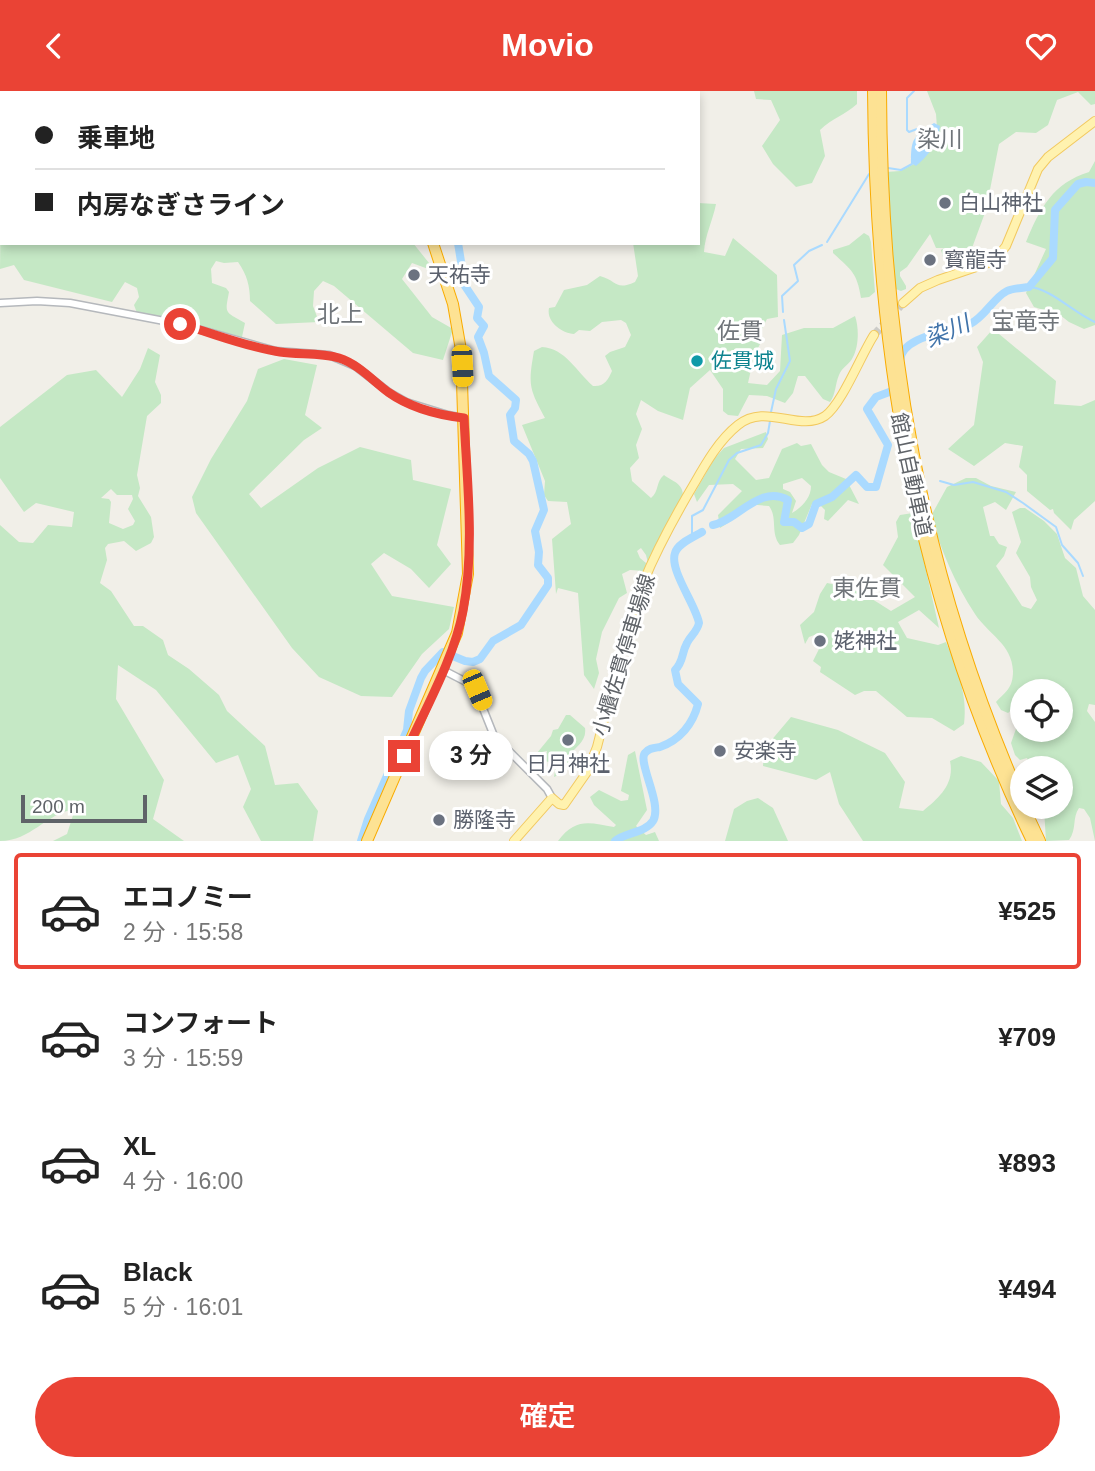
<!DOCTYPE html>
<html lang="ja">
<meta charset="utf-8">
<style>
:root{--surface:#fff;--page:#f6f6f6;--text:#222;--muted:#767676;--line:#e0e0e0;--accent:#ea4335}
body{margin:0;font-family:Helvetica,"Noto Sans JP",sans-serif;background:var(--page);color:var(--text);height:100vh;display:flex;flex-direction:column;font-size:26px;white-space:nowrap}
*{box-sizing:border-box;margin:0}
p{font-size:23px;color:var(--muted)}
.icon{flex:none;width:38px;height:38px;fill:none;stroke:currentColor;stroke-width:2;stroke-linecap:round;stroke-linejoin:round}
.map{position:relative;height:750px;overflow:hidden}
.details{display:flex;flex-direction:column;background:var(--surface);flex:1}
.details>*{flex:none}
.top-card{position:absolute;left:0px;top:0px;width:700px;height:154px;box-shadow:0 4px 10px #0003;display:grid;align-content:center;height:154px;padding:0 35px;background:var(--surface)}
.buttons{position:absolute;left:1010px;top:588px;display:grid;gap:14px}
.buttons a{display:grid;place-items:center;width:63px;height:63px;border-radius:50%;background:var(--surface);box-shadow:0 4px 10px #0003;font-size:35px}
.scale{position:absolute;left:21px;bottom:18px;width:126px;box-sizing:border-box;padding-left:7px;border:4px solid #5f6368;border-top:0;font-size:19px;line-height:24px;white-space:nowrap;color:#5f6368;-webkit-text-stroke:5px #fff;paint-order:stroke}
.end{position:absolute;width:32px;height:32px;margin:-16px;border:9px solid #ea4335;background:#fff;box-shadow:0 0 0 4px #fff}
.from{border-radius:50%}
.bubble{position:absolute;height:49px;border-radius:24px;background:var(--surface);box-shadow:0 4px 10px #0003;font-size:23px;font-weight:600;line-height:49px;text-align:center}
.car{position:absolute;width:21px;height:42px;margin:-21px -10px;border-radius:9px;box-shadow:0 0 5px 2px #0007;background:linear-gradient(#f5c518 24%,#345 0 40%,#f5c518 0 76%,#345 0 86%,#f5c518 0)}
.top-card b{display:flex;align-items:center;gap:24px;height:66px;font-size:26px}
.top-card b+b{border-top:2px solid var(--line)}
.top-card i{width:18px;height:18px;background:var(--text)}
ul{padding:12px 0 0;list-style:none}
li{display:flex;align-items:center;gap:21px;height:116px;margin:0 14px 10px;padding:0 21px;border:4px solid transparent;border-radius:7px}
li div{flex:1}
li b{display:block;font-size:26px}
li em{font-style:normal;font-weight:600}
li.active{border-color:var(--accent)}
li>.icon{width:63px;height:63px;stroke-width:1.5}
.primary-button{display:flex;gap:14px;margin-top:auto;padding:14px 35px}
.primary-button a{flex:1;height:80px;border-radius:42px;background:var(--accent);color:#fff;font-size:28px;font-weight:600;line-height:80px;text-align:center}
header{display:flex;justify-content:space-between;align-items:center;height:91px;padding:0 35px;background:var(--accent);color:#fff;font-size:32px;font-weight:600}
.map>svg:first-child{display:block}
</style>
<header><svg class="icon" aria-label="back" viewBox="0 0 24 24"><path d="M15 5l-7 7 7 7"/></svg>Movio<svg class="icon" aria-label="heart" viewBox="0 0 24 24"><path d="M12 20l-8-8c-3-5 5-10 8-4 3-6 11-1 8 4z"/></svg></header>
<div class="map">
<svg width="1095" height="750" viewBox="0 0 1095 750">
<rect width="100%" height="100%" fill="#f1efe8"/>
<g fill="#c5e8c5" fill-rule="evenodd">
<path d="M 754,0 L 857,0 L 857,13 C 845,24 832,27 820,39 L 825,65 L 812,92 L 796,96 L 773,73 L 762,55 L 780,29 L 771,9 L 756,8 Z"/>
<polygon points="927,0 1095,0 1095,13 1091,14 1078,1 1057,9 1048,34 1036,42 1016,41 999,53 986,119 972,157 961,157 971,165 944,169 941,159 944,157 936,157 930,143 907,176 900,181 900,185 906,195 906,198 901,200 893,197 886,81 900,80 918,71 937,37 936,23"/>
<path d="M 2,5 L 2,152 L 413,152 L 429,172 L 431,179 L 412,172 L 402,188 L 432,226 L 453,238 L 443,269 L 413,262 L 334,195 L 323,190 L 314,200 L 313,215 L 319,231 L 276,233 L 250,210 C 250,195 247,184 238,171 L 224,172 L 216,170 L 211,178 L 212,192 L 226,197 L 229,201 C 225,223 224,220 245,232 L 242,246 L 168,226 L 137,222 L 134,214 L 139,206 L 137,197 L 125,191 L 112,211 L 24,189 L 14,174 L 0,178 Z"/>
<path d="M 1095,70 L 1095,234 L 1084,238 L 1069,231 L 1060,224 L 1034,216 L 1026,202 L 1046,158 L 1026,151 C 1040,117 1053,92 1089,81 Z"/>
<path d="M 698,112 L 716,113 C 713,129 705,144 704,161 L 725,165 L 733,147 L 777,184 L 778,226 L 767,228 L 758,245 L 761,251 L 754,265 L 748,292 L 767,294 L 780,280 L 782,244 L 804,237 L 833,237 L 855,225 C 859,236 859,255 853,266 C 850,273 842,276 839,284 C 835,293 836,303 830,311 L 823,308 L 805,285 L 798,285 L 793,302 L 785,312 L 767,305 L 749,304 L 738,325 L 728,324 L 723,320 L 723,298 L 710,279 L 690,297 L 683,329 L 658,320 L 641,309 L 636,323 L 642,338 L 636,354 L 639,367 L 630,377 L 632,390 L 651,407 C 659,401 656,390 664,384 C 673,391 684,392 683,407 L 648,472 L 646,464 L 641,457 L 637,460 L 640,467 L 646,472 L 645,480 L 630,479 L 622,483 L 627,502 L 619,507 L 602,541 L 596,568 L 599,582 L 594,598 L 584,584 L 578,502 L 558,497 L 556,503 L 552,448 L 571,433 L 567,411 L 548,410 L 544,404 L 545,390 L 522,334 L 545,327 C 529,297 528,294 534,260 L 542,256 C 565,257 577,281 593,295 C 604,296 608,289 612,280 L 605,265 L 610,261 L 625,256 L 631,244 L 626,232 L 621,229 L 602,231 L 590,240 L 579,239 L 574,243 C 562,242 546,231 549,217 L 555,216 L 564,199 L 587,194 L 600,185 C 618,190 615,200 635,191 L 638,185 L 633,152 L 698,152 Z"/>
<path d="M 864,142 L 869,145 L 871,151 L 875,201 L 869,206 L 861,207 C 857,181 851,179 833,162 L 833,159 L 849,154 Z"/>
<polygon points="993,238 1056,290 1054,313 1081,315 1095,309 1095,410 1074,429 1071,439 1054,422 1053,418 1050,419 1027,400 1027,384 1019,376 1023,355 1005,352 974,375 948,358 974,334 983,271 977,256"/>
<path d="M 148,257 L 160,264 L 155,291 L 161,304 L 161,312 L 147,325 L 137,384 L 140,397 L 138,405 L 151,426 L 154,446 L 151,452 L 136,460 L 124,450 L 108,453 L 105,457 L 107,469 L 100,492 L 111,500 L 134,535 L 143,535 L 163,549 L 168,564 L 189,578 L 219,604 L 227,620 L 265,655 L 275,694 L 298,692 L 318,720 L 313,750 L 261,750 L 243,716 L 251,698 L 238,664 L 216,672 L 156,599 L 118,574 L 116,608 L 164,689 L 153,728 L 184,750 L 53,750 L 67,743 L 75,718 C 45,723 31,750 0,750 L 0,434 L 19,451 L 33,452 L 48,434 L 72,436 L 74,421 L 36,412 L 24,421 L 0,387 L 0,336 L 67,284 L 96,279 L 122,306 L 140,278 ZM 111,398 L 117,404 L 132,404 L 133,408 L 128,418 L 135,430 L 133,434 L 123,438 L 109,432 L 111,411 L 109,408 L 101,407 Z"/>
<polygon points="284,268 317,274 305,324 322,337 304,349 249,403 261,417 318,377 360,356 411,369 413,389 451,398 437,454 451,473 429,497 411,478 384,462 371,473 392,505 454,516 449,538 422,563 392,606 361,605 319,586 292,557 196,422 192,406 211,368 247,310 258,278"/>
<path d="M 766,341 L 768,348 L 763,357 L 741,358 L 735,368 L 756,389 L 769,387 L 782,358 L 797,352 L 801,355 L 811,353 L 822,374 L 829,381 L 846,388 L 859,413 L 848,409 L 828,430 L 824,428 L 825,419 L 816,410 L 812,413 L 799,444 L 793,452 L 780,454 C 770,442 778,427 769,415 L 744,413 L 737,426 L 720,437 L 718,424 L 742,400 L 733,393 L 709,394 L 697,411 L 694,403 L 714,368 L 724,357 ZM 802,387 L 811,395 C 811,407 802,416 792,422 L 796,410 L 790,401 L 783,398 L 783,393 Z"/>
<path d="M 966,387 L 976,387 L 991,395 L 1016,401 L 1006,419 L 995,411 L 983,416 L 990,445 L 994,445 L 999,453 L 1007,456 L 1004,465 L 996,475 L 1022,515 L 1031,518 L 1037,509 L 1031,496 L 1030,486 L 1016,462 L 1021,451 L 1012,421 L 1020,417 L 1025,417 L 1044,430 L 1057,443 L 1065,467 L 1076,477 L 1083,505 L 1095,519 L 1095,614 L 1089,613 L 1087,620 L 1095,631 L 1095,750 L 1090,727 L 1084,718 L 1079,717 C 1072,727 1077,738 1069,749 L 1046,750 L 1044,718 L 1045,716 L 1060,716 L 1060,677 L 1031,677 L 1027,667 L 1020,669 L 1015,664 L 1011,652 L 1017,635 L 1022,630 L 1022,639 L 1060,639 L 1060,600 L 1022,600 L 1022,609 L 1008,622 L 1001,619 L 996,611 C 1005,601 1013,598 1013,580 C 1012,553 988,543 975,523 C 955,493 941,459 931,425 L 947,396 Z"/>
<path d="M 913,422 L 939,537 L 919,519 L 898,531 L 907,547 L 938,554 L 946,551 C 957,577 968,605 964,633 L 954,640 L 932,627 L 907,626 L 876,600 L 864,600 L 855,604 L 820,581 L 821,576 L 813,570 L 822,552 L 817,543 L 809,546 L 805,553 L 800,534 L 814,521 L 820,503 L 827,492 C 855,497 868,505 891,520 L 915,506 L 883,474 L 898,446 L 896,431 L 900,424 Z"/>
<path d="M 566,624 L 570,624 L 585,637 C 587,650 576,656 568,665 L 573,670 L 571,673 L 565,671 L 563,673 L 565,681 L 554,686 L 555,680 L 552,672 L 545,670 L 547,660 L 537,662 L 551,645 L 553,639 L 558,638 Z"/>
<path d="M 791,626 L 838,639 L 885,662 L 905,691 L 899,717 L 923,720 C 939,707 955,693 950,670 L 961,665 L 981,671 L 999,690 L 1001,713 L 1013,727 L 1022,750 L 863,750 L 839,713 L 830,681 L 816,689 L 763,675 L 764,658 Z"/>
<path d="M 635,660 L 647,719 L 636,735 L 646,744 L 655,741 L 659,750 L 558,750 C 576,726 590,732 614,736 L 616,734 L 594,714 L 590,706 L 599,699 L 621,710 L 628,709 L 629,704 L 621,700 L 628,664 Z"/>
<polygon points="758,707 773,717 788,750 725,750 734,718 747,710"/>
</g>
<path fill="#aadaff" d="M 934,32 L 940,35 C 938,52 928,65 916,75 L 911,72 C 911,47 913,46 934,32 Z"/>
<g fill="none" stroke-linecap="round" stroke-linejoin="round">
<g stroke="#aadaff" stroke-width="2">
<polyline points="914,0 907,7 907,39 909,41 917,38 922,40"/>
<polyline points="888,77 901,79 912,73"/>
<polyline points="827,151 869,83"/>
<path d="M 1029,196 C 1050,197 1074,222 1095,231"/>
<polyline points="783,221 782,205 798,190 794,174 809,160 822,154"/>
<polyline points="771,321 776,298 790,270 784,229"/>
<polyline points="940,390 954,394 973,391 1006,401 1023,412 1056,436 1062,454 1078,472 1083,485"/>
<polyline points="692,447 692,425 703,419 729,369 737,362 761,354 768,342 770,330"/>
</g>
<g stroke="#aadaff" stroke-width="8">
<polyline points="435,0 437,2"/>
<path d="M 900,270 C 901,244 952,241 970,233 C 985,226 993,207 1007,200 C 1013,197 1022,197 1029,196 L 1053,167 L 1055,119 L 1078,93 L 1086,91 L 1095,92"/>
<path d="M 713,434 C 738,429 760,393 788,409 L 784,431 L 794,431 L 802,437 L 809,433 L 816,413 L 832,406 L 856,384 L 867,396 L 876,396 L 888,354 L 867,318 L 876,306 L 900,297"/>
<polyline points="361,750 368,728 407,639 409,620 421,587 425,580 443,561 465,570 473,571 480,568 493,550 521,534 548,494 548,487 538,474 539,461 535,440 544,419 533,370 529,363 514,350 510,324 515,317 516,309 489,285 484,262 478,246 484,235 477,227 479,216 465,195 458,152"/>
<path d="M 615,750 C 626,741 645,742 653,730 C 663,713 637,671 645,662 C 649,657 654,657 660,656 C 680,649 693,633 698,613 L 678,593 L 675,579 C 684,570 681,563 687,552 C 691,544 697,541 699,532 C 696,514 669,479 675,462 C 678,452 694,446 702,441"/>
</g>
<polyline stroke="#ccccc8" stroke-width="8" stroke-dasharray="8 4" stroke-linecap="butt" points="874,244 903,212"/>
<g stroke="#b5b8bc" stroke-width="9">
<g id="minor">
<polyline points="0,212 37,210 70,212 180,233 276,260 329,264 355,275 390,302 406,311 448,324 464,327"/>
<polyline points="443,579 474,595 494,645 547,698 552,707"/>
</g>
</g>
<g stroke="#f2c960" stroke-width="10">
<g id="major">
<polyline points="903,212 920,197 938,189 994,170 1006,155 1038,78 1048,66 1095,30"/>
<path d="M 514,750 L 552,707 L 559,713 L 564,714 L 587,681 L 597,656 C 611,602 623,545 643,492 C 657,458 675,425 694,393 C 706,372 719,349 738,334 C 766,311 799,342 825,325 C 842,313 862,262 874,244"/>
</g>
</g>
<g stroke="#f9ab00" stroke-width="12">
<g id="highway">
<polyline points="391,0 392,2"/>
<path d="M 873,0 C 875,265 916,509 1032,750"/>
<path d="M 881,0 C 882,252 920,478 1022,710"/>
<polyline points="1024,716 1040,750"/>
<polyline points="367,750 457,542 468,483 461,259 453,213 433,152"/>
</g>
</g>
<use href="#minor" stroke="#fff" stroke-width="6"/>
<use href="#major" stroke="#fff2af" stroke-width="8"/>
<use href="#highway" stroke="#fde293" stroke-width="10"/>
</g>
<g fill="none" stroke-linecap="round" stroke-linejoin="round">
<path stroke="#ea4335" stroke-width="9" d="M 180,233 C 213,242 246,256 280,261 C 299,264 320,261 339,267 C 358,273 372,289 388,301 C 409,316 438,324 464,327 C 467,390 475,457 463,520 C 454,568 424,620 404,665"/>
</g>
<g fill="#6b7280" stroke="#fff" stroke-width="2.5">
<circle cx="945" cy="112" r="7"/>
<circle cx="930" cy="169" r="7"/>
<circle cx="414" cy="184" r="7"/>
<circle cx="820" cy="550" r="7"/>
<circle cx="568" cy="649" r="7"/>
<circle cx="720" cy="660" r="7"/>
<circle cx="439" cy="729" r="7"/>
</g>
<circle fill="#0f9aa8" stroke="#fff" stroke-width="2.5" cx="697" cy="270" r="7"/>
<g text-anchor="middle" stroke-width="6" stroke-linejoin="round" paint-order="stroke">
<g font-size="21" fill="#5b616d" stroke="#fff" text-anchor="start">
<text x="959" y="119">白山神社</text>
<text x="944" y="176">寳龍寺</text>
<text x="428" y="191">天祐寺</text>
<text x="834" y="557">姥神社</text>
<text x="734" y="667">安楽寺</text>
<text x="568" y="680" text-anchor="middle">日月神社</text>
<text x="453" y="736">勝隆寺</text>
</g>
<g font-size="21" fill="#0d838f" stroke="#fff" text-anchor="start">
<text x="711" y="277">佐貫城</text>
</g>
<g font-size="21" fill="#5f6368" stroke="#fff">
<text transform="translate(911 384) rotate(78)" y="7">館山自動車道</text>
<text transform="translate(624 564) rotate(-73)" y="7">小櫃佐貫停車場線</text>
</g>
<g font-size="23" fill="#70757a" stroke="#fff">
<text x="940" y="56">染川</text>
<text x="340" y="231">北上</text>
<text x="1026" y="238">宝竜寺</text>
<text x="740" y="248">佐貫</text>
<text x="867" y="505">東佐貫</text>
</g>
<g font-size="23" font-style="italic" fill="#4174aa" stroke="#fff">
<text transform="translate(947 240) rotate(-23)" y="8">染川</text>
</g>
</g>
</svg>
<div class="buttons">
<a><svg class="icon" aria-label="locate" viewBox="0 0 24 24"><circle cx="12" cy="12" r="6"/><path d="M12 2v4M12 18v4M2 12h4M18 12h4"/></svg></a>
<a><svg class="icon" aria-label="layers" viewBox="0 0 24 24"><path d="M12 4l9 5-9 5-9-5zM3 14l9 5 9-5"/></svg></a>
</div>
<div class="scale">200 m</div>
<i class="end from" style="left:180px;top:233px"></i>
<i class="end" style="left:404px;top:665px"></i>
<div class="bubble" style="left:429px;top:640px;width:84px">3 分</div>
<i class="car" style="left:462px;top:275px;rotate:177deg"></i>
<i class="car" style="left:477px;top:599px;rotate:157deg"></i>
<div class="top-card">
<b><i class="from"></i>乗車地</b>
<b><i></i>内房なぎさライン</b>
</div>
</div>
<section class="details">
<ul>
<li class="active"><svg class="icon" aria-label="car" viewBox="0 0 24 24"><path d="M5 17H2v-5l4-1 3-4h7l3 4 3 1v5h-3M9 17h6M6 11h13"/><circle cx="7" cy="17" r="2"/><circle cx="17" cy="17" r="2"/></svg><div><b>エコノミー</b><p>2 分 · 15:58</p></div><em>¥525</em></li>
<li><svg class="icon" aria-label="car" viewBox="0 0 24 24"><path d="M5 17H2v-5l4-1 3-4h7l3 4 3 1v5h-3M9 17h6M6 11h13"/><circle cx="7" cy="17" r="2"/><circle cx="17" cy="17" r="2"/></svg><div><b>コンフォート</b><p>3 分 · 15:59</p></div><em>¥709</em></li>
<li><svg class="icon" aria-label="car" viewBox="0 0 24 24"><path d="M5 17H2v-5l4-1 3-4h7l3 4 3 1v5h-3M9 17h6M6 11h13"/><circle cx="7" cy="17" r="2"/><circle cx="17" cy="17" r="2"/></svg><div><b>XL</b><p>4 分 · 16:00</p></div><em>¥893</em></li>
<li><svg class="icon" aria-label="car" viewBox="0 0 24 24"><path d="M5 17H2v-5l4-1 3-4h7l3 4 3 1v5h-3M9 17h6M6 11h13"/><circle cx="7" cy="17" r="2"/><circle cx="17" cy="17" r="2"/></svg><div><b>Black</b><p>5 分 · 16:01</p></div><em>¥494</em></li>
</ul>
<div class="primary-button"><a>確定</a></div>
</section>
